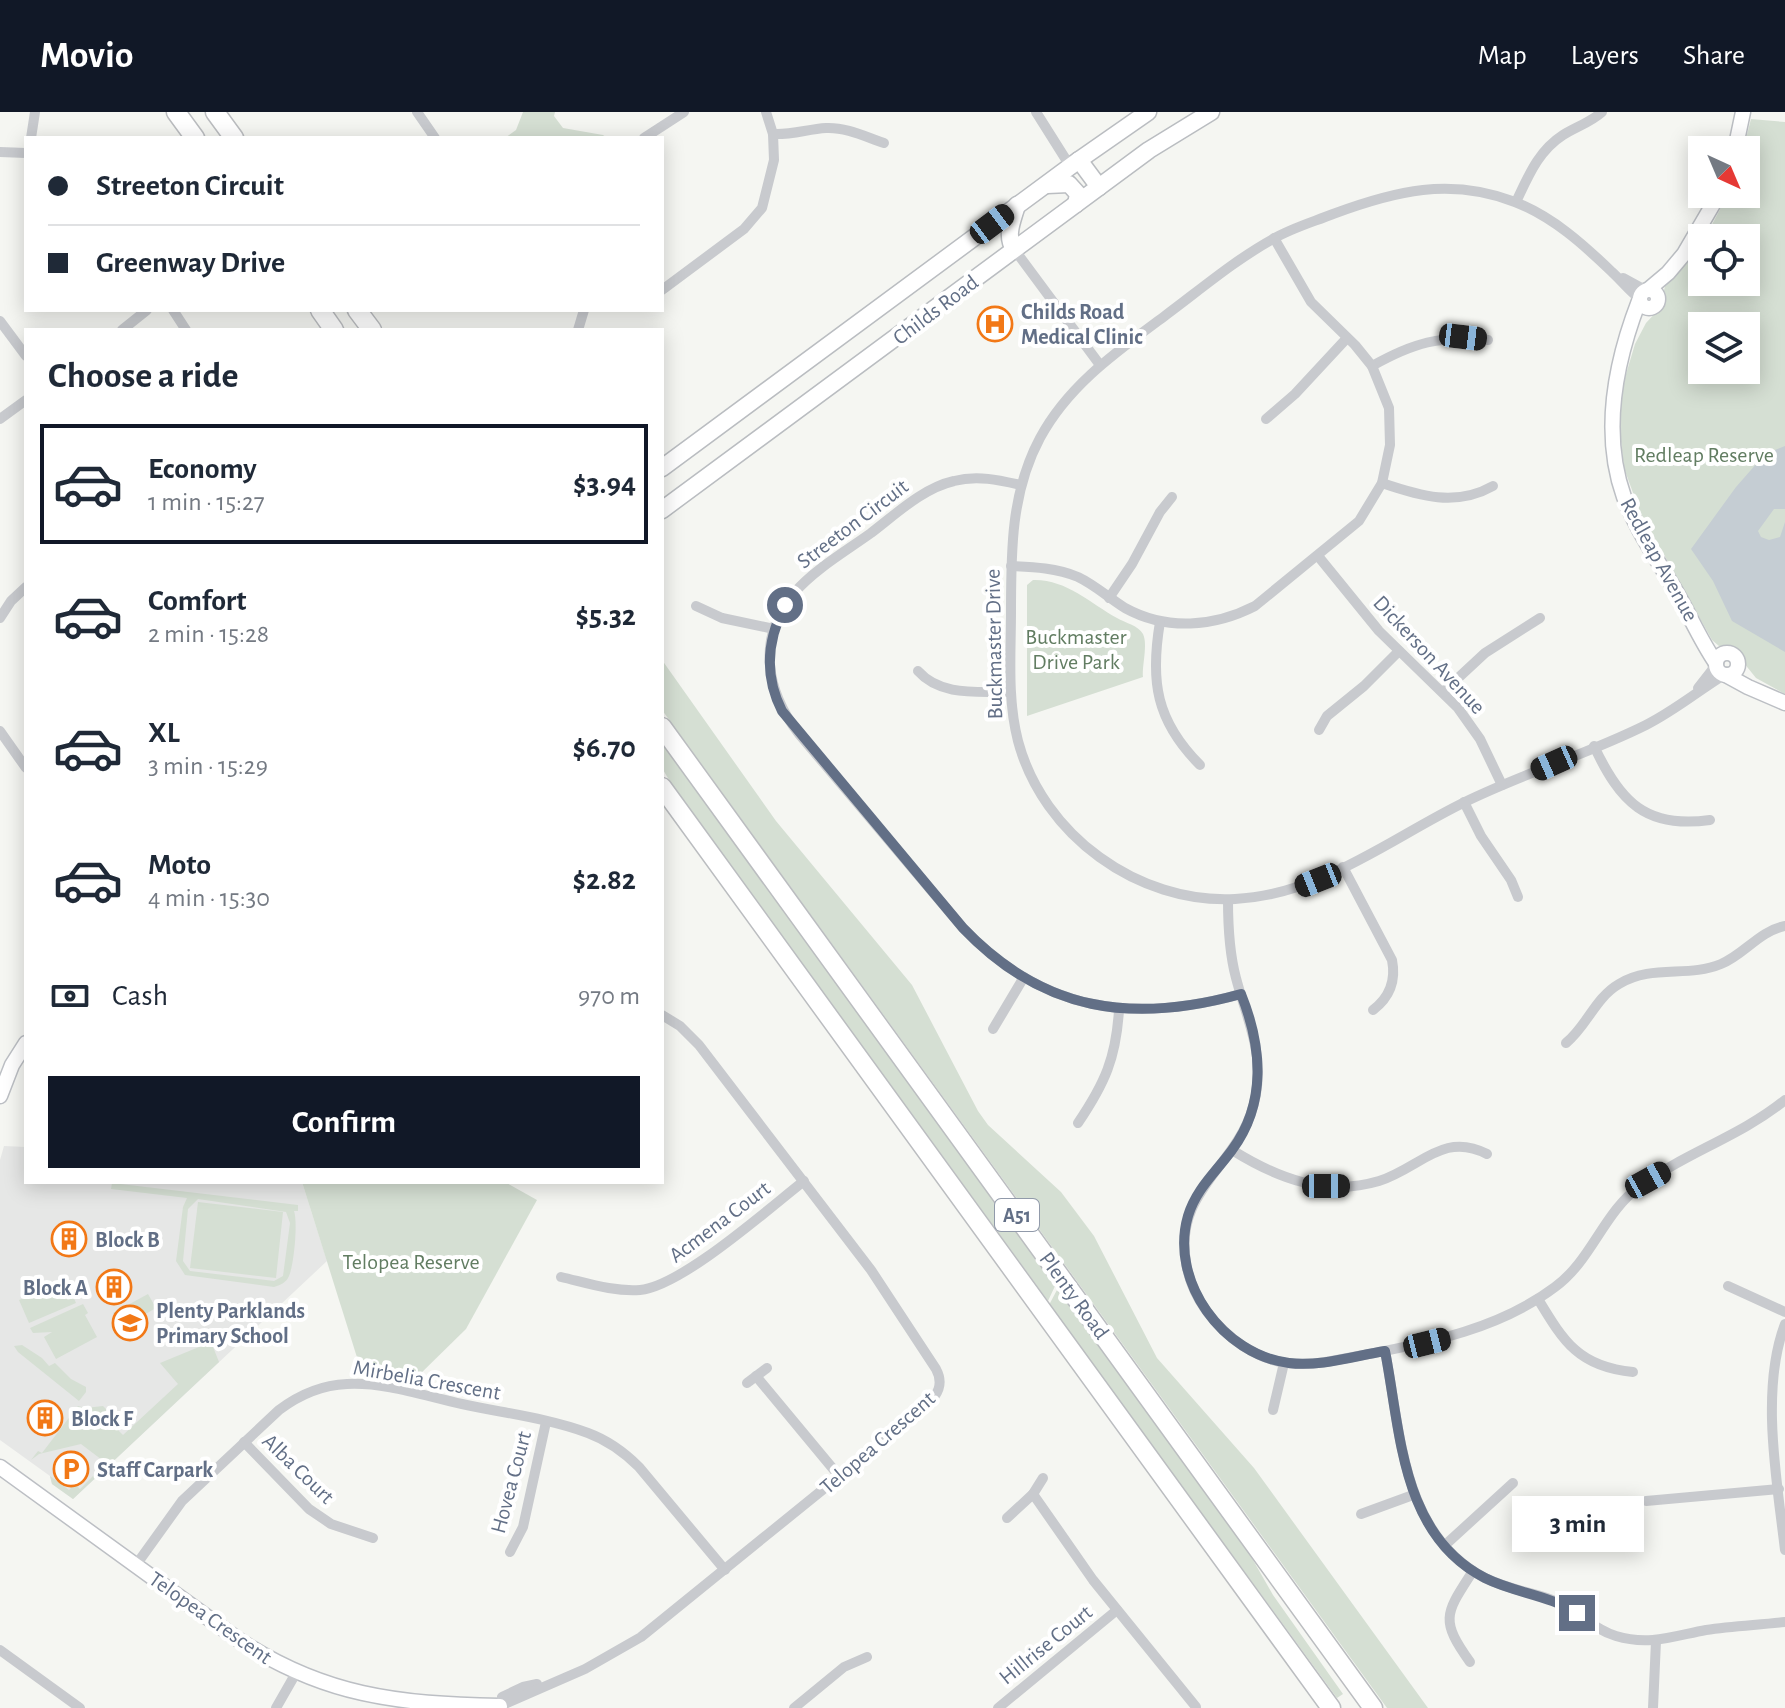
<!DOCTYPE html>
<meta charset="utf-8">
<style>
:root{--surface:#fff;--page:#f2f2f3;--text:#1f2937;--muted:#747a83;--line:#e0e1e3;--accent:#111827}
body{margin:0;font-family:"Alegreya Sans",sans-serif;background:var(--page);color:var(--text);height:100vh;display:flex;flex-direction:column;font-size:30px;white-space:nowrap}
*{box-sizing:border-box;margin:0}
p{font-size:26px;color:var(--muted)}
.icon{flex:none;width:44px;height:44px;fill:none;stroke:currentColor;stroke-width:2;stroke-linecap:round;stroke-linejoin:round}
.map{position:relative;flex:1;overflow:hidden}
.panel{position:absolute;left:24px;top:216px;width:640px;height:856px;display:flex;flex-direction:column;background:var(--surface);border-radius:0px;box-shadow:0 4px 20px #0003}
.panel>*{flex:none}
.guide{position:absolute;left:24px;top:24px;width:640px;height:176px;border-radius:0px;box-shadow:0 4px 20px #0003;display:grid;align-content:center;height:176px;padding:0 24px;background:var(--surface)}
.needle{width:52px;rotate:136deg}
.tools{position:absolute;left:1688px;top:24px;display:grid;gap:16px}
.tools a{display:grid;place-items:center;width:72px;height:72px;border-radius:0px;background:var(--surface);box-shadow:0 4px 20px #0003;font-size:40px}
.end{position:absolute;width:36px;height:36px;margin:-18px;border:10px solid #626f86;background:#fff;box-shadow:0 0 0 4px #fff}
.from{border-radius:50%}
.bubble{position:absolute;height:56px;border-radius:0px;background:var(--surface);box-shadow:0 4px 20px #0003;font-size:26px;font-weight:700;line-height:56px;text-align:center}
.car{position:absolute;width:24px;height:48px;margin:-24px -12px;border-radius:10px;box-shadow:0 0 6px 2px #0007;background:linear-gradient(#222 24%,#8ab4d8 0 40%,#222 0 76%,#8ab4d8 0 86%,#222 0)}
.guide b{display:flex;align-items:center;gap:28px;height:76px;font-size:30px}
.guide b+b{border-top:2px solid var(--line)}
.guide i{width:20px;height:20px;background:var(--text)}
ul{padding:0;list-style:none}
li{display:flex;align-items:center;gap:24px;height:120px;margin:0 16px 12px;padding:0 8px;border:4px solid transparent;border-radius:0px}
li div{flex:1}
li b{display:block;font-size:30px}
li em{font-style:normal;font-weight:700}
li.selected{border-color:var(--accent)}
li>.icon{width:72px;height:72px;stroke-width:1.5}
h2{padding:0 24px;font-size:36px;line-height:96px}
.pay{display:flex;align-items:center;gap:20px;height:88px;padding:0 24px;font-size:30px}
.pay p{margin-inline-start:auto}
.button{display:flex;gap:16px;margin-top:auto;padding:16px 24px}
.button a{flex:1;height:92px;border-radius:0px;background:var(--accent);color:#fff;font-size:32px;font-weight:700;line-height:92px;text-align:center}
header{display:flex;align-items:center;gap:48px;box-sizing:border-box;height:112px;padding:0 40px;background:var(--accent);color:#fff}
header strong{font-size:38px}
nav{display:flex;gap:44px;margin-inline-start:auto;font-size:28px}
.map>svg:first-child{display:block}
</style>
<header>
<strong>Movio</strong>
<nav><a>Map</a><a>Layers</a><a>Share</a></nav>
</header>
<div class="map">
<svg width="1785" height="1596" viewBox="0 0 1785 1596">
<rect width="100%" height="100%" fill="#f5f6f2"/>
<polygon fill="#e6e7e6" points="4,1034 26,1035 26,1070 302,1070 327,1149 73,1387 52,1372 50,1364 0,1328 0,1048"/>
<g fill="#d5dfd3" fill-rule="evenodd">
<polygon points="523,0 555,0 554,4 563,16 603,23 607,26 505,26 516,18"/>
<path d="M 1751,7 L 1785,10 L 1785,582 L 1756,566 L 1735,540 L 1719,534 L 1712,528 L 1640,400 L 1624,356 L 1619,312 L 1624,269 L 1635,232 L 1646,211 L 1660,196 L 1665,174 L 1692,146 L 1702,131 L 1702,170 L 1746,170 L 1746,126 L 1705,126 L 1728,82 L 1746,82 L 1746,38 L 1743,38 ZM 1702,214 L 1746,214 L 1746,258 L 1702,258 Z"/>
<path d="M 1033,468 C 1066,467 1090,491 1117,506 C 1125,511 1138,513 1143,522 C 1148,533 1142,553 1143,565 L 1027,604 L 1027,473 Z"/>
<polygon points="662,548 776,709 912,873 978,999 988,1013 1061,1080 1094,1124 1157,1246 1254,1356 1428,1596 1387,1596 662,598"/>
<polygon points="662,630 1041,1152 1055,1174 1048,1189 672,673 662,656"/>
<polygon points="302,1070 505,1070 537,1088 466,1217 415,1267 361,1258"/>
<path d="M 112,1071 L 298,1093 L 298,1099 L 294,1099 C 298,1110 294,1153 289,1164 C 286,1171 280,1173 274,1175 L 185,1163 L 176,1149 L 183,1095 L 187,1086 L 111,1077 ZM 198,1087 L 286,1100 L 290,1111 L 283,1164 L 274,1169 L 190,1159 L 183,1149 L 188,1097 Z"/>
<polygon points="198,1090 283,1100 276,1166 190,1156"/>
<polygon points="66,1168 76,1191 29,1211 19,1188"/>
<polygon points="1058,1176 1249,1441 1273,1483 1343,1582 1337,1586 1049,1193"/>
<polygon points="148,1182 156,1196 121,1216 113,1201"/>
<polygon points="83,1192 88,1201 85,1203 97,1225 56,1247 44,1225 52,1220 33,1221 30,1216"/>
<polygon points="211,1230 219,1250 73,1387 52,1372 50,1364 69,1378 75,1372 80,1377 106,1351 81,1332 39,1342 31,1348 38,1339 42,1341 78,1294 85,1296 103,1294 108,1299 104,1304 123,1323 178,1272 160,1251"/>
<polygon points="22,1233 42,1246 49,1254 55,1251 71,1267 86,1275 86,1280 79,1289 18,1240 14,1234"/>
</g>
<polygon fill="#c5cdd3" points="1785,334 1785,397 1774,397 1758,419 1761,425 1769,428 1780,425 1785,410 1785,540 1732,509 1713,469 1691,437 1736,375 1765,342"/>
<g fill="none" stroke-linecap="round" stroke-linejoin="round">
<g stroke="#bcbfc4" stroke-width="17">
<g id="secondary">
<polyline points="1735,38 1743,0"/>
<polyline points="1649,177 1668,161 1684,142 1719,82"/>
<circle cx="1649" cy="187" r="9"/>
<path d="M 1639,189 C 1615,251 1601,320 1624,385 C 1636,417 1657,447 1674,476 C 1689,501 1700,528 1716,551"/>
<circle cx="1727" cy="552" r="11"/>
<polyline points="1726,563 1748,575 1785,591"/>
<polyline points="0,984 12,953 26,931"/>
<path d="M 0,1355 L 236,1526 C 323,1584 398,1592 500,1594"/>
</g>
</g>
<g stroke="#babdc1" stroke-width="19">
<g id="primary">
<polyline points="1079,48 1099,75"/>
<polyline points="1047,73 1069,72 1078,82 1076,92"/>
<path d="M 1014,137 C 1005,123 1013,108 1017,93"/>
<polyline points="662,356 1079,48 1148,0"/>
<polyline points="662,398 1149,38 1211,0"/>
</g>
</g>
<g stroke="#bbbdc0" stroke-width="21">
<g id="highway">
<polyline points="176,0 195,26"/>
<polyline points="215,0 234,26"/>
<polyline points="320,198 334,218"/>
<polyline points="357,198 372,218"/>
<polyline points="662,615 1373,1596"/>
<polyline points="662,675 1331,1596"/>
</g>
</g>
<g stroke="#c8cace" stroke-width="10">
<polyline points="417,0 435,26"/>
<polyline points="1036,0 1070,54"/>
<path d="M 773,22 C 792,23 808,17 826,16 C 846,15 866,25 884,31"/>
<polyline points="31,26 35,0"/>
<polyline points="644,26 684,0"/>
<polyline points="0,40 26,41"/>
<path d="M 1516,90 C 1528,65 1538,39 1563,23 C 1576,15 1591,10 1602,0"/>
<polyline points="1014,137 1100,253"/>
<polyline points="1623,166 1645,178"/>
<polyline points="662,178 744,117 762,96 774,48 773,22 766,0"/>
<path d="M 1639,186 C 1629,179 1622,169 1612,160 C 1583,132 1553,105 1515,90 C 1450,65 1395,79 1333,102 C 1313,110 1292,116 1273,127 C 1235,148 1201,177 1166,203 C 1119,238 1069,272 1040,326 C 1011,380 1011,439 1011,499 C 1011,542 1007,586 1018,629 C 1043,723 1138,792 1235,787 C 1321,783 1391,726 1465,690 C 1524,661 1588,642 1646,613 C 1674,599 1698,579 1724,563"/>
<polyline points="173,198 186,218"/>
<polyline points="0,209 26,244"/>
<polyline points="122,218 147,198"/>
<polyline points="578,218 584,198"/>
<path d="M 1372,254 C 1413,231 1440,223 1488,228"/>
<polyline points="0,307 26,288"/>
<polyline points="1266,307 1295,282 1347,226"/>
<path d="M 1382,371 C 1420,384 1456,395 1493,374"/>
<path d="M 1021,373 C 999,368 977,363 954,369 C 923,376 896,402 871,421 C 846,439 815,457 794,481 C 756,526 766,579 799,622 L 963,816 C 1043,900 1133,912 1241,882"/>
<polyline points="1318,444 1379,519 1458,596 1480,627 1502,673"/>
<path d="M 1011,454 C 1034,455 1057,456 1078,465 C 1095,473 1109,486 1125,496 C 1167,519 1214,515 1255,494 L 1359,409 L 1382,371 L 1390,333 L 1389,296 L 1372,254 L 1355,233 L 1311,190 L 1274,126"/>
<polyline points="1109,486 1132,452 1160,400 1172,385"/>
<polyline points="696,494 722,506 774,517"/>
<polyline points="0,506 11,489 26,475"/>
<path d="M 1160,510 C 1150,569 1156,609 1200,653"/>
<path d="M 918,559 C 941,585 979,579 1010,580"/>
<polyline points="1698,576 1716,553"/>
<polyline points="1443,580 1485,541 1540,506"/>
<polyline points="1319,618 1327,604 1364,574 1399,539"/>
<polyline points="0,619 26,656"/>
<path d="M 1594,634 C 1620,690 1646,717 1710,708"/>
<polyline points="1464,690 1481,724 1511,768 1518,785"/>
<path d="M 1343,755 L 1392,848 C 1396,868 1390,885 1373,898"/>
<path d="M 1228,788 C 1228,814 1229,840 1236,866 C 1248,912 1267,945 1253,995 C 1236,1055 1174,1079 1186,1150 C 1193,1198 1239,1244 1286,1251 C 1312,1255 1339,1247 1364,1243 C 1431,1230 1499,1217 1555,1175 C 1592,1148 1603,1101 1640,1074 C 1685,1041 1741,1024 1785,988"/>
<polyline points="993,917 1024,865"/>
<path d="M 1566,931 C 1587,914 1595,886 1619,872 C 1652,852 1688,866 1721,852 C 1745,842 1759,819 1785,814"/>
<path d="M 1078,1011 C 1105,971 1116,946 1119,898"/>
<path d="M 1232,1038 C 1277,1066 1325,1085 1379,1069 C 1420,1056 1443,1019 1487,1042"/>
<path d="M 561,1165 C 587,1171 614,1180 640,1178 C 682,1174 768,1097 804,1069"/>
<polyline points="1728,1174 1785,1200"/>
<path d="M 1538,1187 C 1564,1230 1579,1255 1633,1260"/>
<path d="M 1785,1212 C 1760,1278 1777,1369 1785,1438"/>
<path d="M 1385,1239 C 1401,1320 1401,1420 1483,1465 C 1504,1476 1525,1479 1547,1486 C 1573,1494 1590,1516 1616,1524 C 1649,1534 1674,1524 1706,1518 C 1732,1514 1759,1513 1785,1510"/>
<polyline points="756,1264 839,1364"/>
<polyline points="747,1271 767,1256"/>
<polyline points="1273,1298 1284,1251"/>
<polyline points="244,1330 309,1397 331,1412 373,1426"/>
<polyline points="1033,1382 1043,1366"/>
<polyline points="1646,1389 1779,1377"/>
<polyline points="1361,1402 1413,1383"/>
<polyline points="1007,1406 1033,1382 1093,1468 1196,1595"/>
<polyline points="1444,1434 1513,1371"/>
<polyline points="510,1440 523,1415 546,1310"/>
<path d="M 136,1453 L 182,1389 L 279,1298 C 299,1283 321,1273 347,1272 C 385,1270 425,1284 462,1292 C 503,1301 548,1306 588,1321 C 607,1328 624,1340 639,1355 L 725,1458"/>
<polyline points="0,1538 80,1596"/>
<path d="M 1470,1550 C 1439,1507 1446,1501 1473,1459"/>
<polyline points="502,1585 523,1575 537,1572"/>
<path d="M 500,1594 L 585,1557 L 641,1525 L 926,1294 C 938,1283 944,1272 936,1257 L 871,1158 L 699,933 L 680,914 L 662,903"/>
<polyline points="276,1596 296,1561"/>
<polyline points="794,1596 844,1555 867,1545"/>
<polyline points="998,1596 1117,1498"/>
<polyline points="1653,1596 1656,1529"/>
</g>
<use href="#secondary" stroke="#fff" stroke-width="14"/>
<use href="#primary" stroke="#fff" stroke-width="16"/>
<use href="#highway" stroke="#fff" stroke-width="18"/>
</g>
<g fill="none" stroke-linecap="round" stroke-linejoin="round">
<path stroke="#626f86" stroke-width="10" d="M 785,493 C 767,528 764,564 782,599 L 963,816 C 1043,900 1133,912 1241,882 C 1262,934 1267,991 1232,1038 C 1216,1060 1196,1077 1188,1104 C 1169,1169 1223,1243 1289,1251 C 1320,1255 1354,1244 1385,1239 C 1401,1321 1401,1423 1485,1466 C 1515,1481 1549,1483 1577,1501"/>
</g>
<defs>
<g id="hospital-ring" transform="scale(1.8)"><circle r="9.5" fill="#fff" stroke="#f27816" stroke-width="1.5"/><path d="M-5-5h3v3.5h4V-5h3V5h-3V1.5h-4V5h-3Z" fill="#f27816"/></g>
<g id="building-ring" transform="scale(1.8)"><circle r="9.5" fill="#fff" stroke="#f27816" stroke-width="1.5"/><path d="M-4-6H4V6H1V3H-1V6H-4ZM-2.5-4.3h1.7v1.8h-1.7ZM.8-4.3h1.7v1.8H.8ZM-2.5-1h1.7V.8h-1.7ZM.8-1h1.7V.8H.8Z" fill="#f27816"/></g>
<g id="school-ring" transform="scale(1.8)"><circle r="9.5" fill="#fff" stroke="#f27816" stroke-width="1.5"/><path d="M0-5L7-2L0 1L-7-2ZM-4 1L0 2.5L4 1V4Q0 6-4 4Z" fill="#f27816"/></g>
<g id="parking-ring" transform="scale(1.8)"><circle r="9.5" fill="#fff" stroke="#f27816" stroke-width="1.5"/><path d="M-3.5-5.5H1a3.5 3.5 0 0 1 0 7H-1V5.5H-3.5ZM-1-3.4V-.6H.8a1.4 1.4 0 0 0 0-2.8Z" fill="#f27816"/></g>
</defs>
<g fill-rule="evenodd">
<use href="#hospital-ring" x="995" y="212"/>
<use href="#building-ring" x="69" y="1127"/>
<use href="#building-ring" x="114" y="1175"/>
<use href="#school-ring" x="130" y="1211"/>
<use href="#building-ring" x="45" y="1306"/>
<use href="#parking-ring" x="71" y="1357"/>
</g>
<g text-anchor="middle" stroke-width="8" stroke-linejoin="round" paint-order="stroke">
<rect fill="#fff" stroke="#919aaa" stroke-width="2" x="995" y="1087" width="44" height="32" rx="6"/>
<g font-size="20" font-weight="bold" fill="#626f86">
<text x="1017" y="1110">A51</text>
</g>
<g font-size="22" fill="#626f86" stroke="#fff">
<text transform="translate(935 197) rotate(-37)" y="8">Childs Road</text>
<text transform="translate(852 411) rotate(-37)" y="8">Streeton Circuit</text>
<text transform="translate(1660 447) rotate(61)" y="8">Redleap Avenue</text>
<text transform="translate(993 532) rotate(-91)" y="8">Buckmaster Drive</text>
<text transform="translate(1430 542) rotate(47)" y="8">Dickerson Avenue</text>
<text transform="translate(719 1109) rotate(-37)" y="8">Acmena Court</text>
<text transform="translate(1075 1183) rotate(54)" y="8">Plenty Road</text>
<text transform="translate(427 1267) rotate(10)" y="8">Mirbelia Crescent</text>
<text transform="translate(877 1330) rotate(-41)" y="8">Telopea Crescent</text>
<text transform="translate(299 1356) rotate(44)" y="8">Alba Court</text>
<text transform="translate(510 1370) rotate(-75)" y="8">Hovea Court</text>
<text transform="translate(211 1505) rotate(35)" y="8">Telopea Crescent</text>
<text transform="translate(1045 1532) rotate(-39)" y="8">Hillrise Court</text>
</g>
<g font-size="22" font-weight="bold" fill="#626f86" stroke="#fff" text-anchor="start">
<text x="1021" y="207">Childs Road<tspan x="1021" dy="25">Medical Clinic</tspan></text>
<text x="95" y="1135">Block B</text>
<text x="88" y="1183" text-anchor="end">Block A</text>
<text x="156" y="1206">Plenty Parklands<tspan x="156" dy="25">Primary School</tspan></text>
<text x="71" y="1314">Block F</text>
<text x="97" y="1365">Staff Carpark</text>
</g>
<g font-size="22" fill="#627d62" stroke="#fff">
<text x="1704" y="350">Redleap Reserve</text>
<text x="1076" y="532">Buckmaster<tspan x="1076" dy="25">Drive Park</tspan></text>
<text x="411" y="1157">Telopea Reserve</text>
</g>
</g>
</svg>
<div class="tools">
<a><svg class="needle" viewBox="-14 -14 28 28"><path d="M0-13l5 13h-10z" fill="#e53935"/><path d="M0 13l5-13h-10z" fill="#747a83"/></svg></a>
<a><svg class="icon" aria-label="locate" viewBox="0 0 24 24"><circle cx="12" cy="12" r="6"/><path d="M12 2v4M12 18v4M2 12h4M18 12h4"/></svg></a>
<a><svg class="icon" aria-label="layers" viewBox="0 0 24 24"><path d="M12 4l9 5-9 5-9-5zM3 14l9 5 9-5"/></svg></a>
</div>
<i class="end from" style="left:785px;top:493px"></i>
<i class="end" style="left:1577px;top:1501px"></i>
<div class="bubble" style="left:1512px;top:1384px;width:132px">3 min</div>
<i class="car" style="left:992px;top:112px;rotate:53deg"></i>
<i class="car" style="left:1463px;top:225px;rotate:97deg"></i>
<i class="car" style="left:1554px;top:651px;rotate:246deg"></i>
<i class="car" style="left:1318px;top:768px;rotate:248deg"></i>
<i class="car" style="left:1648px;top:1068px;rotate:61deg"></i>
<i class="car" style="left:1326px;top:1074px;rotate:90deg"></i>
<i class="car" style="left:1427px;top:1231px;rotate:76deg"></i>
<div class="guide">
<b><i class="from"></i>Streeton Circuit</b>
<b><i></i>Greenway Drive</b>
</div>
<section class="panel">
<h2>Choose a ride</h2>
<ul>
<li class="selected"><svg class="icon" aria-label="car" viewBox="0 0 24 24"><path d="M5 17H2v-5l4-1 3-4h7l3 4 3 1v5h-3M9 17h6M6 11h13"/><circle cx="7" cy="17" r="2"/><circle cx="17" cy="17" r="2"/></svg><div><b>Economy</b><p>1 min · 15:27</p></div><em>$3.94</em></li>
<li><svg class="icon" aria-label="car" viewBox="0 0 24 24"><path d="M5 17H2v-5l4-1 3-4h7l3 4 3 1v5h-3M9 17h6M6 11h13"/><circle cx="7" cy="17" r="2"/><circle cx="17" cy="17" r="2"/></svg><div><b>Comfort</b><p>2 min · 15:28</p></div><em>$5.32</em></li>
<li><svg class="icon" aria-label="car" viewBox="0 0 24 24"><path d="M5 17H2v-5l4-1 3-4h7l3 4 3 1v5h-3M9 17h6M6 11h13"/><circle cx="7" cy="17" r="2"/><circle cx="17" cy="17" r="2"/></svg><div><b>XL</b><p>3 min · 15:29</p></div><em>$6.70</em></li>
<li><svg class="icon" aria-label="car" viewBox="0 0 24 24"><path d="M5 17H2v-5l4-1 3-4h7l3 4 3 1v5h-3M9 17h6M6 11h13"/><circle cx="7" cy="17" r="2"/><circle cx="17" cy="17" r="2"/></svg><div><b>Moto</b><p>4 min · 15:30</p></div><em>$2.82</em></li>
</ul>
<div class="pay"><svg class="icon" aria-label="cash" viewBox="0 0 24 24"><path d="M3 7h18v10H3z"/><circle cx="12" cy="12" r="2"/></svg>Cash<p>970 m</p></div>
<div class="button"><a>Confirm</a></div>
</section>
</div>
